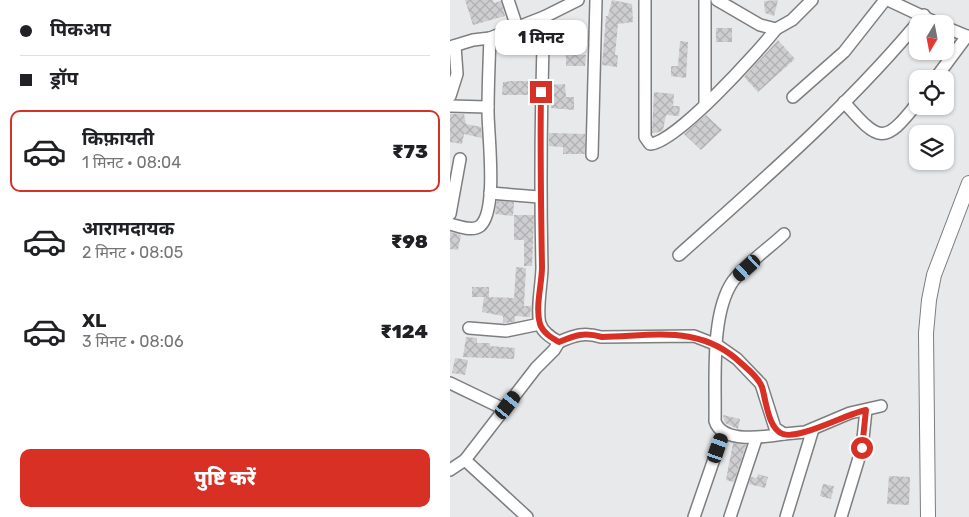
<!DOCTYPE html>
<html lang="hi">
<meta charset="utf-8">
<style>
:root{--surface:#fff;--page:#f6f6f6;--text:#202124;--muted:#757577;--line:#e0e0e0;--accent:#d93025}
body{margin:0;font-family:Rubik,"Noto Sans Devanagari",sans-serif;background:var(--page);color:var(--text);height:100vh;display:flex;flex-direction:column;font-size:19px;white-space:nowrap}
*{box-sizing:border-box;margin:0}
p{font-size:16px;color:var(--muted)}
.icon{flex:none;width:28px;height:28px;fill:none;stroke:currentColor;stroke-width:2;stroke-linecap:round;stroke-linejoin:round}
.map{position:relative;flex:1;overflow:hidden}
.drawer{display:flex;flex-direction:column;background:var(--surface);width:450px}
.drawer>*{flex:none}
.hud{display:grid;align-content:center;height:110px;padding:0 20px;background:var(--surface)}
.needle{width:32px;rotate:190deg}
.tools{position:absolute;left:459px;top:15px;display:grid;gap:10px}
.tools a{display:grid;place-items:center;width:45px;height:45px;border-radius:10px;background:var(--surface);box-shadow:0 1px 4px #0004;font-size:25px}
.end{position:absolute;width:22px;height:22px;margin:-11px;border:6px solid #d93025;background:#fff;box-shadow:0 0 0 2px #fff}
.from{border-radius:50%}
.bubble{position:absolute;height:35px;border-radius:10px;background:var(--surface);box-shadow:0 1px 4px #0004;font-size:16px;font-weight:800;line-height:35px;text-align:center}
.car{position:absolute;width:15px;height:30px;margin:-15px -8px;border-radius:6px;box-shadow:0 0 4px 1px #0007;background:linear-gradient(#222 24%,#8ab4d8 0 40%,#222 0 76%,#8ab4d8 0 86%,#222 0)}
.hud b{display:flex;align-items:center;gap:18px;height:48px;font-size:19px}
.hud b+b{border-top:1px solid var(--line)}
.hud i{width:12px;height:12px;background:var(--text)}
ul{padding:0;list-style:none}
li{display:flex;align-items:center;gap:15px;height:82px;margin:0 10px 8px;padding:0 10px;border:2px solid transparent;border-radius:10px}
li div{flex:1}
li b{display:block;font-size:19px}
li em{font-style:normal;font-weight:800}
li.selected{border-color:var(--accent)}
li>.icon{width:45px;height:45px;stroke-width:1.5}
.button{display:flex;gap:10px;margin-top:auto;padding:10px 20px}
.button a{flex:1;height:58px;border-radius:10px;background:var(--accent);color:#fff;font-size:20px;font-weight:800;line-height:58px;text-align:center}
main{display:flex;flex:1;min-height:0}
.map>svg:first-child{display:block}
</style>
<main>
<section class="drawer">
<div class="hud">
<b><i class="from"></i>पिकअप</b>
<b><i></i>ड्रॉप</b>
</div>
<ul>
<li class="selected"><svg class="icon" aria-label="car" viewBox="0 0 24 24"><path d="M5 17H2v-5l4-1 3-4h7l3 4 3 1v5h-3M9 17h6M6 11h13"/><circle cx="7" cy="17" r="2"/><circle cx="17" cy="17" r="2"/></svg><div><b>किफ़ायती</b><p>1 मिनट · 08:04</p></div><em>₹73</em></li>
<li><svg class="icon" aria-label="car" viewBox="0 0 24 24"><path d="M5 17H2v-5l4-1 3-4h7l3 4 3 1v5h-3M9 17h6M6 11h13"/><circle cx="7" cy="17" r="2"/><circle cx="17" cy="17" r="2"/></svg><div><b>आरामदायक</b><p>2 मिनट · 08:05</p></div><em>₹98</em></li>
<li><svg class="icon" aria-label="car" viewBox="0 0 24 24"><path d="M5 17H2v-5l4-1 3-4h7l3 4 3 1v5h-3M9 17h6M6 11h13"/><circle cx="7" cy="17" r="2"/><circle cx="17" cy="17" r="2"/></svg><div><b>XL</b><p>3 मिनट · 08:06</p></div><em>₹124</em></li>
</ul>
<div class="button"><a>पुष्टि करें</a></div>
</section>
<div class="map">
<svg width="519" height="517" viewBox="0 0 519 517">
<defs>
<pattern id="building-cross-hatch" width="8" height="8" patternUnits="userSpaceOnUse" patternTransform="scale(1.25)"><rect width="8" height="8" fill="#cecdcf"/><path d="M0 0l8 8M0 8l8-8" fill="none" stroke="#b0afb1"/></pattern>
</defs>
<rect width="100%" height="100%" fill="#e8e9eb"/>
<g fill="url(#building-cross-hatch)">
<polygon points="15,0 43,0 44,3 51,1 55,16 23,25"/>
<polygon points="162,0 182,4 183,22 168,24 165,55 168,55 167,67 152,65 156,16 158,16"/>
<polygon points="328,0 324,16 315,13 314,1"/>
<rect x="266" y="28" width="16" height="14"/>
<polygon points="328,40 345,59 308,92 294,77"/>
<polygon points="230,41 238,42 236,78 221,76 221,66 228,66"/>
<polygon points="116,55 136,55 135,66 116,66"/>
<polygon points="62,81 78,81 78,84 85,85 84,95 52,95 53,82"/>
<polygon points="115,84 116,97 124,97 124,110 101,108 100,85"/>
<polygon points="204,92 224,94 223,106 230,106 229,116 216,115 213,130 209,132 202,133"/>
<polygon points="0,114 14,114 16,124 31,127 32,138 14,134 12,144 0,142"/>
<polygon points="256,115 272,130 251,150 234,134"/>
<polygon points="99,133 135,134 135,154 113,154 113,147 99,146"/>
<polygon points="47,201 64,202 63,216 45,214"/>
<polygon points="64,215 84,215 82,266 74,266 74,240 64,240"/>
<polygon points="0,232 11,235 8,250 0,249"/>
<polygon points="66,267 76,268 74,306 81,306 80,317 65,316 65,322 53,323 53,316 32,312 34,297 64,298"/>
<rect x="22" y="287" width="17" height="10"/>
<polygon points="16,337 27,338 27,343 40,343 40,346 65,348 64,359 13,357"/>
<polygon points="5,358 18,360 15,375 2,373"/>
<polygon points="273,415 290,419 288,429 275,423"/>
<polygon points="283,443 296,445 284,482 276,480"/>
<polygon points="308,474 318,477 315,488 299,484 301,477 307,478"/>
<polygon points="439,476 460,477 459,505 437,504"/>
<polygon points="373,484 384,486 381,499 370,496"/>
</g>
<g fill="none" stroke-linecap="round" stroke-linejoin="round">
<g stroke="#7d7e80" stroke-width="14">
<g id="minor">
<polyline points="58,0 67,27"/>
<path d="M 195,0 L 195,137 L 200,144 C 226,143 308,52 326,29"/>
<polyline points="255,0 255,104"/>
<polyline points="267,0 310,25 326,29 342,20 362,0"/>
<polyline points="438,0 489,24"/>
<path d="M 94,17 C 91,101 90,183 92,267 C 92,283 86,310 90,324 C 93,333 102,338 109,342 C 125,335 134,332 151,337 L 244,336 L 267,345 L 287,359 L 311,384 L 325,428 L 334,434 L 355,432 L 400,413 L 431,406"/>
<polyline points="495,27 519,37"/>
<polyline points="0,47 23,40 40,38 94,17 128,0"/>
<polyline points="485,79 517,36"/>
<polyline points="0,96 7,74 5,46"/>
<polyline points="343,97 394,52 435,0"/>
<path d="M 394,102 C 429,142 434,146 468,102"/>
<polyline points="0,106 38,107"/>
<polyline points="142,155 146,0"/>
<polyline points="40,193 89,197"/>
<polyline points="0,214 10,159"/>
<path d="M 0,224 C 9,226 22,232 30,226 C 48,211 38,135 38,112 C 38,88 39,63 40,38"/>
<path d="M 229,255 C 314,179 401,104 474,15"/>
<polyline points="19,328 56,331 90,324"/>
<polyline points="0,383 54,409"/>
<path d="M 334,434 C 315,437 272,444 265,421 C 266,381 260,314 283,281 C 296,264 318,249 334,234"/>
<polyline points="15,460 77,517"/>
<polyline points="0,470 15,460 86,368 104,350 109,342"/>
<polyline points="244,517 273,433"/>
<polyline points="280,517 306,439"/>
<polyline points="336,517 363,429"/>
<polyline points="391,517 412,448 416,410"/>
</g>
</g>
<g stroke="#7d7e80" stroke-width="16">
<polyline id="tertiary" points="478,517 476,333 479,300 484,275 519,183"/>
</g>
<use href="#minor" stroke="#fff" stroke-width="11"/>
<use href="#tertiary" stroke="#fff" stroke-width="14"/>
</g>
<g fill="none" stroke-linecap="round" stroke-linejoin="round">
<path stroke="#d93025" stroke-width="6" d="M 91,92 C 90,150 91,208 92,267 C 92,284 85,307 90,324 C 93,333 102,338 109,342 C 126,335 134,332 152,337 C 204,336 251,324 292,364 C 299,370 309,378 312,387 C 316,400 318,429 333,434 C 349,440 396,414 416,410 L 412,448"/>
</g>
</svg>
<div class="tools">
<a><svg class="needle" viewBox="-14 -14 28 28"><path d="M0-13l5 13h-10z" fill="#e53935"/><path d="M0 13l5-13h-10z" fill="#757577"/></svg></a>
<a><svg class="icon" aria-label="locate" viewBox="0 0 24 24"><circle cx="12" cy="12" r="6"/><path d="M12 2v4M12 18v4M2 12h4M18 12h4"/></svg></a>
<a><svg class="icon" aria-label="layers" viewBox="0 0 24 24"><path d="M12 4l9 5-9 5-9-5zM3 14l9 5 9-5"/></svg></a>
</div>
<i class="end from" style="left:412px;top:448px"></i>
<i class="end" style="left:91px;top:92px"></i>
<div class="bubble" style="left:45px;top:20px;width:92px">1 मिनट</div>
<i class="car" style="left:297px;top:268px;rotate:228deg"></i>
<i class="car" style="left:58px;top:405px;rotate:37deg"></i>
<i class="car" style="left:268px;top:448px;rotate:19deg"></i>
</div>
</main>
